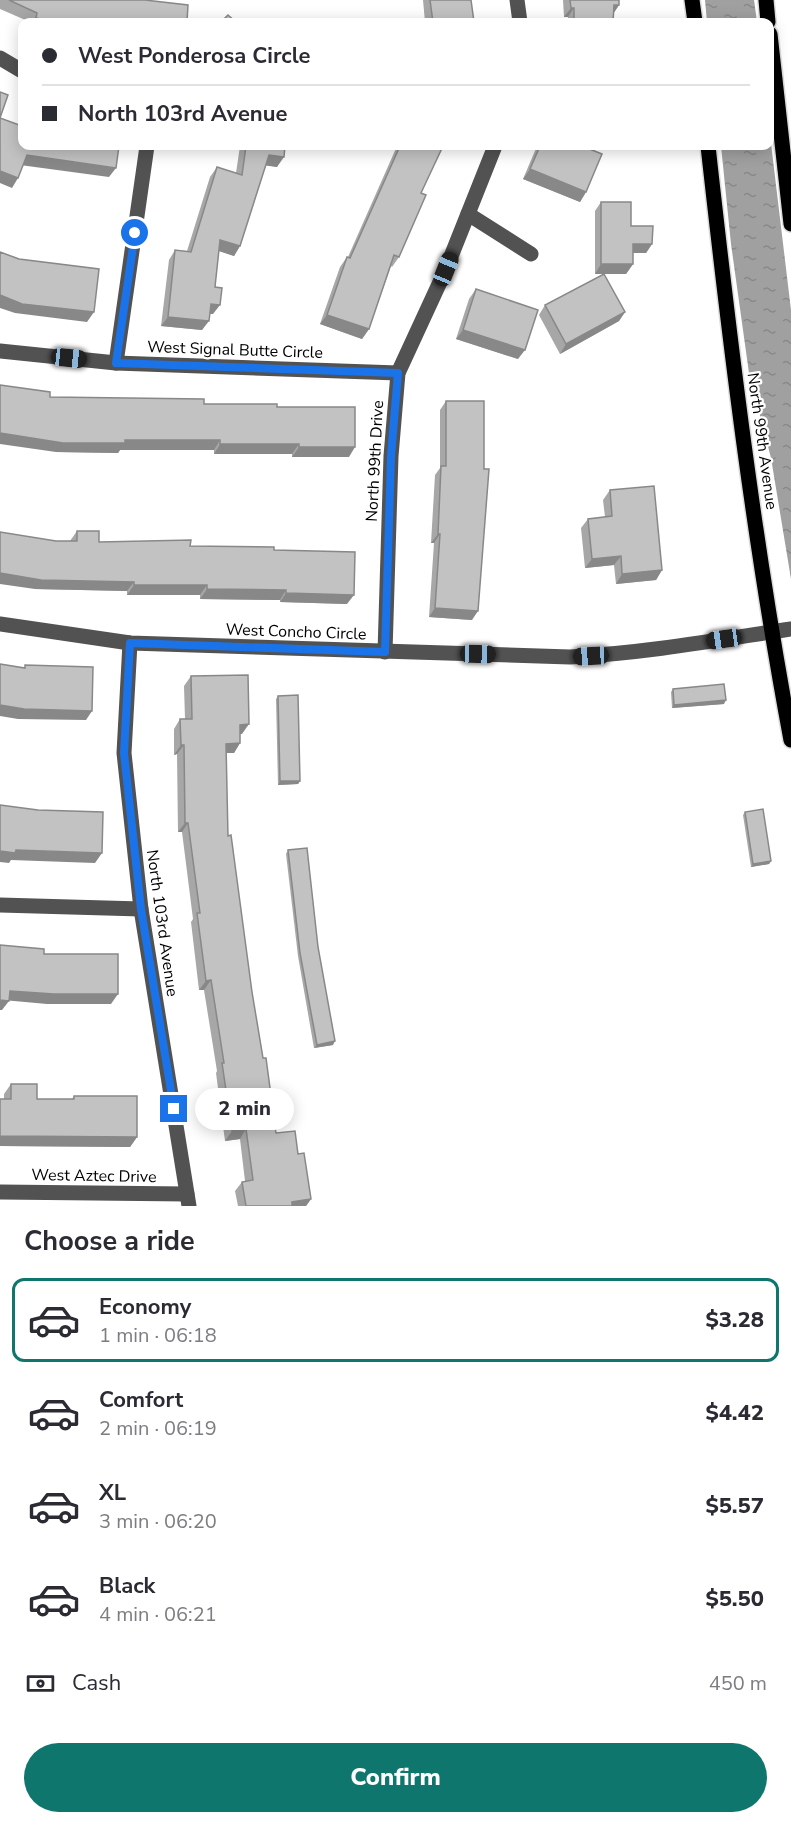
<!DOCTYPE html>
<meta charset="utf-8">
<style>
:root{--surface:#fff;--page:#f7f7f7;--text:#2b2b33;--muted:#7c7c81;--line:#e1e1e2;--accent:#0f766e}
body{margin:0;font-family:"Nunito Sans",sans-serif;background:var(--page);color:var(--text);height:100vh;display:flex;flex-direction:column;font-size:22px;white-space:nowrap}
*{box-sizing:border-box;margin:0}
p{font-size:20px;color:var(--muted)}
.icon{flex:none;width:33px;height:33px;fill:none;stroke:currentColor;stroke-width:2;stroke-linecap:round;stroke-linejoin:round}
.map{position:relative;height:1206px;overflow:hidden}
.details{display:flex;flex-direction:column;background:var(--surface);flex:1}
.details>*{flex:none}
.guide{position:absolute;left:18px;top:18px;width:756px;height:132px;border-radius:12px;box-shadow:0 3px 15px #0003;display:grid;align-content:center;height:132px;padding:0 24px;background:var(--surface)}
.end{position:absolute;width:27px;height:27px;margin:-14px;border:8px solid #1a73e8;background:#fff;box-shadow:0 0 0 3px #fff}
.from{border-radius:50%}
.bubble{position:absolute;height:42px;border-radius:21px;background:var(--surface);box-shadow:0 3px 15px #0003;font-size:20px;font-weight:800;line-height:42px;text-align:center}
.car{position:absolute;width:18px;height:36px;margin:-18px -9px;border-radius:8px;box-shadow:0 0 4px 2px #0007;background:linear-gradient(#222 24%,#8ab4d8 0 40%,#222 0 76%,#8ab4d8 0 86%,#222 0)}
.guide b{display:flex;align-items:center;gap:21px;height:57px;font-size:22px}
.guide b+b{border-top:2px solid var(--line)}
.guide i{width:15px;height:15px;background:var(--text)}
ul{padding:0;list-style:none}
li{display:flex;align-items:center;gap:18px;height:84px;margin:0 12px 9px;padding:0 12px;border:3px solid transparent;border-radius:12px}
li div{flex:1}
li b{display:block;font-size:22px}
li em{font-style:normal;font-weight:800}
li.on{border-color:var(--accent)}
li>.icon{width:54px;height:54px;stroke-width:1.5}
h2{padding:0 24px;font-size:27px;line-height:72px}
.pay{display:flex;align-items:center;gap:15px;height:66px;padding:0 24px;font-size:22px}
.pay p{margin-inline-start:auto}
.primary-button{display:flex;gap:12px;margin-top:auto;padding:12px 24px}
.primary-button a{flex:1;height:69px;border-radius:36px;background:var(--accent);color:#fff;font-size:24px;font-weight:800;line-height:69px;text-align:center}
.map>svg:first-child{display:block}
</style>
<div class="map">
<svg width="791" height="1206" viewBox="0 0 791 1206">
<defs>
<pattern id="water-ripples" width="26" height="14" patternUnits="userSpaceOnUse" patternTransform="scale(1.5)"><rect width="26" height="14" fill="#a0a0a0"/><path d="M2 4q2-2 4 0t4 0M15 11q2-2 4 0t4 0" fill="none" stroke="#888"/></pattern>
</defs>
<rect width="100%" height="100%" fill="#fff"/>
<g fill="url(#water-ripples)">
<polygon points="705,0 754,0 757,22 707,22"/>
<polygon points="770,135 791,310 791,579 771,458 749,373 731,244 721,146 770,146"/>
</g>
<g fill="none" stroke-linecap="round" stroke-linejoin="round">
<g stroke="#dbdbdb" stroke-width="18">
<g id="major">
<polyline points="692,0 695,22"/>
<polyline points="766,0 768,22"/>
<polyline points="770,34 791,224"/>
<path d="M 708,146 C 730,344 754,543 791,740"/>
</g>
</g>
<g stroke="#525252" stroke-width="15">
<polyline points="517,0 520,22"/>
<polyline points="0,58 22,71"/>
<polyline points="468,214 531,254"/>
<polyline points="0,351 116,363 398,373"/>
<polyline points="116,363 147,146"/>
<path d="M 0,624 L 130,643 L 570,657 C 645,653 718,640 791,629"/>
<polyline points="130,643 124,753 141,909 189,1206"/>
<polyline points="385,652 391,456 398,373 446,269 495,146"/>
<polyline points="0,905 141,909"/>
<polyline points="0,1192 187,1194"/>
</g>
<use href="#major" stroke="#000" stroke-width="15"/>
</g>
<g fill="#a7a7a7">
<polygon points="0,0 145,0 187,22 30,22 0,9"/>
<polygon points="423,0 471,0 474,22 425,22"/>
<polygon points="563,0 619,0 619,5 613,14 613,22 568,22 568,17 564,17"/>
<polygon points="240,146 294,146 291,150 285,149 277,167 266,165 240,246 234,256 219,251 215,287 213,314 210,314 202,330 161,326 169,260 175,250 187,251 210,177 217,167 236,173"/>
<polygon points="397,146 443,146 421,193 399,257 392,267 391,266 369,329 362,339 320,324 340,267 347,257 348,257"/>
<polygon points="537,146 582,146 586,192 580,202 523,179"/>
<polygon points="601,202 652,244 646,253 633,253 633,264 626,274 604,274 625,312 619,321 560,354 539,315 545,305 604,274 595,274 595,211"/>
<polygon points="476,289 518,359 456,339 469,299"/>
<polygon points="50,397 277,407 349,457 292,457 292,454 214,454 214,450 120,450 118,453 56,452"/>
<polygon points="446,401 472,620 429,617 434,543 431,543 435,475 440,468 440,410"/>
<polygon points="610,490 662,570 656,580 616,584 614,565 585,568 581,528 588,519 605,517 603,500"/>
<polygon points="77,531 99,542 274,550 347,604 280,602 280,600 200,599 200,595 127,595 127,591 35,589 56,541 70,541"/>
<polygon points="191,676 242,734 240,734 240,743 234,753 226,753 228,836 252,992 276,1133 298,1154 311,1199 306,1206 238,1206 235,1191 242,1182 245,1181 240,1139 225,1141 216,1073 217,1071 204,990 199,990 191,922 193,919 182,832 178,832 177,754 174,755 174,729 180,719 185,719 184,686"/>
<polygon points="673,689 724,704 672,708 671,692"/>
<polygon points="278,696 300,781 298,784 278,785 276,699"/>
<polygon points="745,812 771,861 769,864 751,867 743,815"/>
<polygon points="288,850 318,947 333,1045 314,1048 298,956 286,854"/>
<polygon points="11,1084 37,1099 72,1099 74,1096 137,1137 130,1147 0,1146 0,1099 4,1099 4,1094"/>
</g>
<g fill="#888">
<polygon points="614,5 619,5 613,14"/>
<polygon points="571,8 574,8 568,17 564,17"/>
<polygon points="36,18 52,22 33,22"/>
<polygon points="281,146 294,146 291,150 280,148"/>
<polygon points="27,155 116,168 109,177 20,165"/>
<polygon points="269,155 284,157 277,167 262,165"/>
<polygon points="530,169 586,192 580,202 523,179"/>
<polygon points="0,171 18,178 12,188 0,183"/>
<polygon points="220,240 240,246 234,256 213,249"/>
<polygon points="633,244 652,244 646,253 626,253"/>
<polygon points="601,264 633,264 626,274 595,274"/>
<polygon points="0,295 94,312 87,322 15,313 0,308"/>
<polygon points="211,304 220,305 213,314 204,313"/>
<polygon points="625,312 619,321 560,354 566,344"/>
<polygon points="327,315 369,329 362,339 320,324"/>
<polygon points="168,317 209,321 202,330 161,326"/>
<polygon points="463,330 525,350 518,359 456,339"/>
<polygon points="0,433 125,440 220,440 214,450 120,450 118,453 56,452 0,444"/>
<polygon points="220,444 299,444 292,454 214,454"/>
<polygon points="299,447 355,447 349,457 292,457"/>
<polygon points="438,534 440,534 434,543 431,543"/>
<polygon points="621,556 614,565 585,568 592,559"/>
<polygon points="662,570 656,580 616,584 622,574"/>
<polygon points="0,573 134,582 127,591 35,589 0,584"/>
<polygon points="134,585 207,585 200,595 127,595"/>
<polygon points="207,589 286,590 280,600 200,599"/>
<polygon points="286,593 354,595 347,604 280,602"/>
<polygon points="435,608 478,611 472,620 429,617"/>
<polygon points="726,700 724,704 672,708 674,705"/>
<polygon points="0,705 92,711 86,720 18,719 0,716"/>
<polygon points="249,724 242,734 233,734 240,725"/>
<polygon points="240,743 234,753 219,753 226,744"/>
<polygon points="181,745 184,745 177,754 174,755"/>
<polygon points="280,781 300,781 298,784 278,785"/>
<polygon points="185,823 188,823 182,832 178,832"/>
<polygon points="16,850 102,853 95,863 11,860 9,863 0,862 0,851"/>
<polygon points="771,861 769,864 751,867 753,864"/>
<polygon points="211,980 204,990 199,990 206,981"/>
<polygon points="10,991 118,994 111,1004 47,1004 3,1000"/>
<polygon points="0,1000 9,1001 2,1010 0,1010"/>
<polygon points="335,1041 333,1045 314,1048 317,1045"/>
<polygon points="246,1129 240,1139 225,1141 232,1131"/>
<polygon points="0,1136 137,1137 130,1147 0,1146"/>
<polygon points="311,1199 306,1206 289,1206 292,1202"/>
</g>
<g fill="#c2c2c2" stroke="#888" stroke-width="1.5">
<polygon points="9,0 145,0 188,5 187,22 52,22 36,18 37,13"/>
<polygon points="430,0 471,0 474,22 433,22"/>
<polygon points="570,0 619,0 619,5 614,5 613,22 574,22 574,8 571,8"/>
<polygon points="228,15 236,22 221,22"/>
<polygon points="0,92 8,95 0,118 22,126 22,146 119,146 116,168 27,155 18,178 0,171"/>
<polygon points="246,146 285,146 284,157 269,155 240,246 220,240 215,287 222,288 220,305 211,304 209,321 168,317 175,250 191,252 217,167 242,175"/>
<polygon points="400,146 443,146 421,193 426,195 399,257 394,255 369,329 327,315 347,257 350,258"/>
<polygon points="540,146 582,146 602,154 586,192 530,169"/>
<polygon points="601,202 631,202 631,226 653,226 652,244 633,244 633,264 601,264"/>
<polygon points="0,252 19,259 99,269 94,312 22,304 0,295"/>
<polygon points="604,274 625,312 566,344 545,305"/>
<polygon points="476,289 538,310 525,350 463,330"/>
<polygon points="0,385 50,392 50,397 204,399 204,404 277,404 277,407 355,407 355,447 299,447 299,444 220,444 220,440 125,440 125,443 63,443 0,433"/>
<polygon points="446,401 484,401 484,469 489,469 478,611 435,608 440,534 438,534 441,466 446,466"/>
<polygon points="654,486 662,570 622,574 621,556 592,559 588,519 612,516 610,490"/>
<polygon points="77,531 99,531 99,542 191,540 190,546 274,547 274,550 355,552 354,595 286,593 286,590 207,589 207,585 134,585 134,582 41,580 0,573 0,532 56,541 77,541"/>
<polygon points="0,664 25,668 25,665 93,667 92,711 24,709 0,705"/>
<polygon points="248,675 249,724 240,725 240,743 226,744 228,836 231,835 252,992 263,1058 266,1058 276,1133 295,1131 298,1154 304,1153 311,1199 292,1202 292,1206 246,1206 242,1182 253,1180 246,1129 232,1131 222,1063 224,1063 211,980 206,981 197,913 200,913 188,823 185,823 184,745 181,745 180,719 192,719 191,676"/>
<polygon points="724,684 726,700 674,705 673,689"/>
<polygon points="298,695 300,781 280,781 278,696"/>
<polygon points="0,805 38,810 103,812 102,853 16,850 15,853 0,851"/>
<polygon points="763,809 771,861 753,864 745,812"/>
<polygon points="307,848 318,947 335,1041 317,1045 300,953 288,850"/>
<polygon points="0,945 44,949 44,954 118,954 118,994 54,994 10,991 9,1001 0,1000"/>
<polygon points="11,1084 37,1084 37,1099 74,1099 74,1096 137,1096 137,1137 0,1136 0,1099 11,1099"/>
</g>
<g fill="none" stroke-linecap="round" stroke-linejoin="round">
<polyline stroke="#1a73e8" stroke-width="8" points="135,233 116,363 398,373 391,456 385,652 130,643 124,753 141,909 174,1109"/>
</g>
<g text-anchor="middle" stroke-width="4.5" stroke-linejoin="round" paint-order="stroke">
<g font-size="16" fill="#000" stroke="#fff">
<text transform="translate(235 349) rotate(2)" y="6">West Signal Butte Circle</text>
<text transform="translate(763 441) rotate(82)" y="6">North 99th Avenue</text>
<text transform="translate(374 461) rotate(-87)" y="6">North 99th Drive</text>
<text transform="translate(296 631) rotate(2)" y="6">West Concho Circle</text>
<text transform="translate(163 923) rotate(82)" y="6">North 103rd Avenue</text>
<text transform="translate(94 1175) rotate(1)" y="6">West Aztec Drive</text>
</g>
</g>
</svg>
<i class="end from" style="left:135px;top:233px"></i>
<i class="end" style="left:174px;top:1109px"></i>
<div class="bubble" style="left:195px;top:1088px;width:99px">2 min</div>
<i class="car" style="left:446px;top:269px;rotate:22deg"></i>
<i class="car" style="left:69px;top:358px;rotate:96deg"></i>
<i class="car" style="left:724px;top:639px;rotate:262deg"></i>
<i class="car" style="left:478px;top:654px;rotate:91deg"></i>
<i class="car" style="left:591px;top:656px;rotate:267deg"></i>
<div class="guide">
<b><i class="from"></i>West Ponderosa Circle</b>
<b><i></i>North 103rd Avenue</b>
</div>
</div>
<section class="details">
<h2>Choose a ride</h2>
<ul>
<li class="on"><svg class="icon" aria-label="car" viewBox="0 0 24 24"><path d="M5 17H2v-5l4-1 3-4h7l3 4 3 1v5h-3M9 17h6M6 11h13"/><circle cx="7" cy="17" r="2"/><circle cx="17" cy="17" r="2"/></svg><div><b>Economy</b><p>1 min · 06:18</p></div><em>$3.28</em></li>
<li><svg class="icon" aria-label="car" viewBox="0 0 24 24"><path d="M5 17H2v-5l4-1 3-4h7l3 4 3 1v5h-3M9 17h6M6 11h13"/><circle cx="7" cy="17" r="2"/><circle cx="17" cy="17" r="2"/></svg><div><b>Comfort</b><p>2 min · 06:19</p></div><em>$4.42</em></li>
<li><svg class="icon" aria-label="car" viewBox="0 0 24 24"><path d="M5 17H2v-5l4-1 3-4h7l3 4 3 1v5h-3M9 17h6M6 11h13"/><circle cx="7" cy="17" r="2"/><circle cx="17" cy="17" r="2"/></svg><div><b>XL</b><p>3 min · 06:20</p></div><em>$5.57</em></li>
<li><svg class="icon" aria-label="car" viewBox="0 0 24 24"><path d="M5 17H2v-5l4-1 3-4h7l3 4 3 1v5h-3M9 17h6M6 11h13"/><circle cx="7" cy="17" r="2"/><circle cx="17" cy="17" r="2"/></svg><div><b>Black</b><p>4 min · 06:21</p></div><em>$5.50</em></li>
</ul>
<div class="pay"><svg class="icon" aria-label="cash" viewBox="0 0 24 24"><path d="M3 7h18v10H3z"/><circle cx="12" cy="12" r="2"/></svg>Cash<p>450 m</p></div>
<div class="primary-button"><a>Confirm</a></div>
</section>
